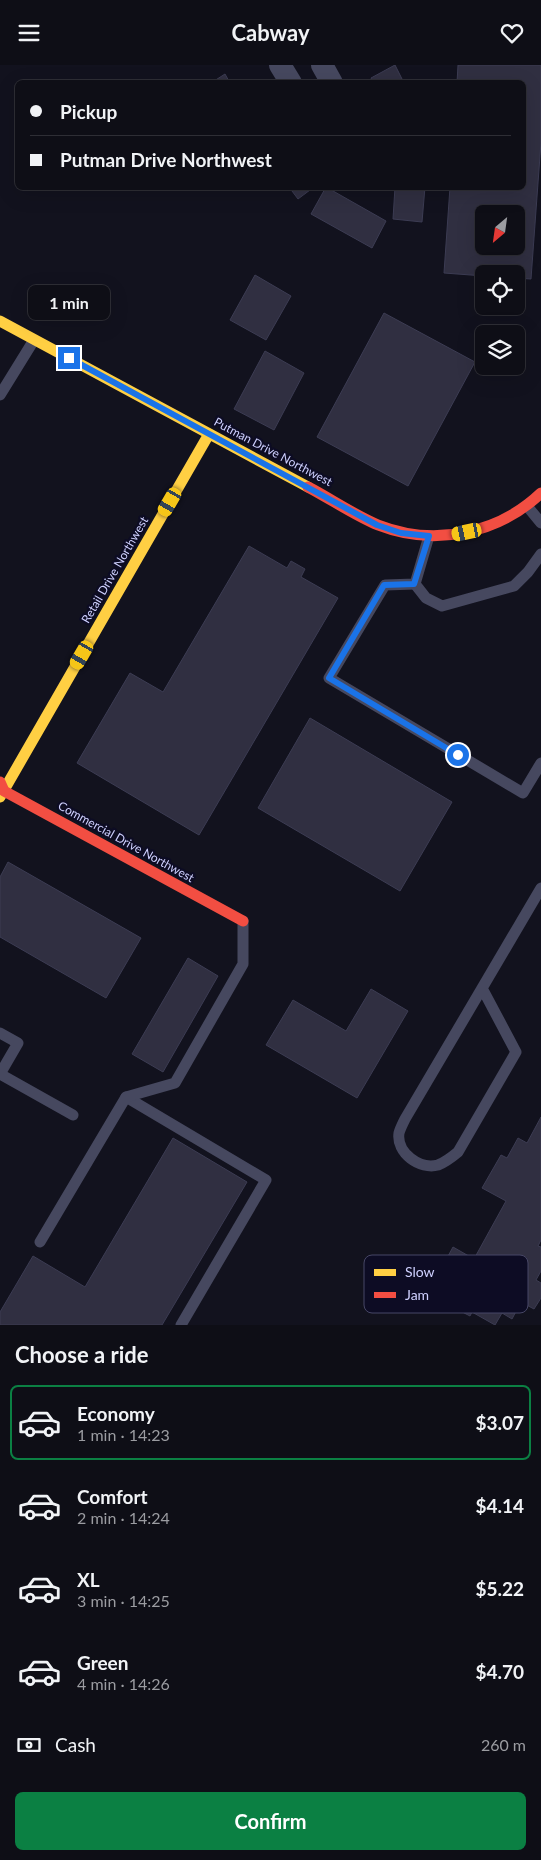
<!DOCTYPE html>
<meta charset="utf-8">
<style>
:root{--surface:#0e0e16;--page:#1c1c23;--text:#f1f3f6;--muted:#9b9ca1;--line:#2e2e35;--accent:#0b8043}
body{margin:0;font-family:Lato,sans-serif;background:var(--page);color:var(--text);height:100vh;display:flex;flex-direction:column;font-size:19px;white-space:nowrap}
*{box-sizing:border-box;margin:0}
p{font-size:16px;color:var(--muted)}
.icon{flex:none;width:28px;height:28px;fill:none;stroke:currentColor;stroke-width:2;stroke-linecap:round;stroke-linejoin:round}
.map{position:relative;height:1260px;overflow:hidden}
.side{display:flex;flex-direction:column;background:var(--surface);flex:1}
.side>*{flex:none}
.hud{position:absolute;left:15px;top:15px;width:511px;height:110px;border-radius:8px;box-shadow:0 5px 20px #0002,0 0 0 1px var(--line);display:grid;align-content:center;height:110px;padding:0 15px;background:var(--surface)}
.needle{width:32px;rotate:209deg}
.buttons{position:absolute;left:475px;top:140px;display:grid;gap:10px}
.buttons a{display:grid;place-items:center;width:50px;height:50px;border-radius:8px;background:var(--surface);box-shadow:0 5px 20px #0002,0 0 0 1px var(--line);font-size:25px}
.end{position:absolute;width:22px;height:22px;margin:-11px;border:6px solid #1a73e8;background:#fff;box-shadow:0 0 0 2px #fff}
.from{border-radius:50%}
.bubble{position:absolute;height:35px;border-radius:8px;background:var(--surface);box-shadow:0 5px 20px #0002,0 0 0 1px var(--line);font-size:16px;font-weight:700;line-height:35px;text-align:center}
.car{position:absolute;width:15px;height:30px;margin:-15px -8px;border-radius:6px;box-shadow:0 0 4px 1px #0007;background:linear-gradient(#f5c518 24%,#345 0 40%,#f5c518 0 76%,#345 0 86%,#f5c518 0)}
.hud b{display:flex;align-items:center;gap:18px;height:48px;font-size:19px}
.hud b+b{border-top:1px solid var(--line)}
.hud i{width:12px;height:12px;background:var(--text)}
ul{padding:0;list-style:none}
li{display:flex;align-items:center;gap:15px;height:75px;margin:0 10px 8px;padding:0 5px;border:2px solid transparent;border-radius:8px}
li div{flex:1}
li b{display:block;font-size:19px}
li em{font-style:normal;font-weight:700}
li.active{border-color:var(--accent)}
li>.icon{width:45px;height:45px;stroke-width:1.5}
h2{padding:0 15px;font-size:22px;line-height:60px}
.pay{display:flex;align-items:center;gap:12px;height:55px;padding:0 15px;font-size:19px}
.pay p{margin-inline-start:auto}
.action{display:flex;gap:10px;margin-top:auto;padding:10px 15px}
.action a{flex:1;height:58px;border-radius:8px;background:var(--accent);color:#fff;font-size:20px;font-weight:700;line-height:58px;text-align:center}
header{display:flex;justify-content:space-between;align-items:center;height:65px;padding:0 15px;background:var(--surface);font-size:22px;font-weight:700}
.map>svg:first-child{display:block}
</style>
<header><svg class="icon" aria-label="menu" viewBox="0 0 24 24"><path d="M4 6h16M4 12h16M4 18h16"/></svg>Cabway<svg class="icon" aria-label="heart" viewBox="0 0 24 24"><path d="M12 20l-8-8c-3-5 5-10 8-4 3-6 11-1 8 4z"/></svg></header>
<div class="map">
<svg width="541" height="1260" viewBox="0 0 541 1260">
<rect width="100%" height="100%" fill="#12121e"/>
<g fill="#302f41" stroke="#3c3c53" fill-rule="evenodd">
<polygon points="395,0 404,18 373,18 371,13"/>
<path d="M 458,0 L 541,0 L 541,77 L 531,214 L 516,213 L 516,209 L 484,209 L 484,211 L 444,208 L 450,122 L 524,122 L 524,18 L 457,18 ZM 484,149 L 516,149 L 516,181 L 484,181 Z"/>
<polygon points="225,9 230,18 211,18"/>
<polygon points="289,122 314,122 298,134"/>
<polygon points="326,122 386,156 372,183 311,149"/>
<polygon points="395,122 425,122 422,157 393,154"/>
<polygon points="255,210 291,231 266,275 230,255"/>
<polygon points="384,248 475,297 408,421 317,372"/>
<polygon points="265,286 304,308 274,365 234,344"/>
<polygon points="249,481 287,503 291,496 305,504 301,512 338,533 199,770 77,698 130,608 163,627"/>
<polygon points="310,653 452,737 400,826 258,743"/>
<polygon points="8,797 141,873 106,933 0,872 0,812"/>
<polygon points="188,893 218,911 163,1007 132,989"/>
<polygon points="371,924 408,946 357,1033 266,980 293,935 346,966"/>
<polygon points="541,1052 541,1175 538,1181 541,1182 541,1206 536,1215 541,1218 541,1233 534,1244 521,1237 512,1254 502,1248 495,1260 472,1247 470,1251 441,1236 461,1201 447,1193 453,1182 474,1194 506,1136 482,1123 501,1090 507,1093 518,1073 527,1078"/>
<polygon points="173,1073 247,1117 162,1260 0,1260 0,1247 33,1191 85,1222"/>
</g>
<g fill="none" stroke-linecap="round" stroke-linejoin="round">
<g stroke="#46485f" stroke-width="11">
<polyline points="0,330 34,275"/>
<polyline points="527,441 541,458"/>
<polyline points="429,471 415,519 385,520 329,613 523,728 541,698"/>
<polyline points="415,519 426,533 442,541 514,521 528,507 541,489"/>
<path d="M 482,923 L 516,987 L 458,1087 C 452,1092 446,1097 438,1100 C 420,1105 396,1088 399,1068 C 400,1064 403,1058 405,1054 L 541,823"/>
<polyline points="0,968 18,978 0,1009 73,1050"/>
<polyline points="126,1032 266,1115 181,1260"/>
<polyline points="40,1177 126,1032 175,1018 243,899 243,856"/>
</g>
<g stroke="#46485f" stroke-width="22">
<polyline points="280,0 291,18"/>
<polyline points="322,0 332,18"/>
</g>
<g stroke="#ffcf43" stroke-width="11">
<polyline points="0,256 308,422"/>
<polyline points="0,732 209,369"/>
</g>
<g stroke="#f24e42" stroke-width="11">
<path d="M 308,422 C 331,434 354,450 378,460 C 434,482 498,469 541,428"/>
<polyline points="0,717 4,726 243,856"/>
</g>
</g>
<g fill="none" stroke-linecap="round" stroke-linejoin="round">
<polyline stroke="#1a73e8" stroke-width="6" points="69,293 377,460 401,468 429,471 414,519 384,520 329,613 458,690"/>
</g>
<g text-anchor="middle" stroke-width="4.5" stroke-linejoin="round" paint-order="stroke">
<g font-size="12" fill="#cfd1ff" stroke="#0d0c24">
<text transform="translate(273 387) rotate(28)" y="4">Putman Drive Northwest</text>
<text transform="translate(115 505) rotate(-60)" y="4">Retail Drive Northwest</text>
<text transform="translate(126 777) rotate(29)" y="4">Commercial Drive Northwest</text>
</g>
</g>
<rect x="364" y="1190" width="164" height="58" rx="8" fill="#0d0c24" stroke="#474766" stroke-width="1"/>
<rect x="374" y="1204" width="22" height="7" fill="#ffcf43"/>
<rect x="374" y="1227" width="22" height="6" fill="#f24e42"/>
<g font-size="14" fill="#cfd1ff">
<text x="405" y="1212">Slow</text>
<text x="405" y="1235">Jam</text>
</g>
</svg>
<div class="buttons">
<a><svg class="needle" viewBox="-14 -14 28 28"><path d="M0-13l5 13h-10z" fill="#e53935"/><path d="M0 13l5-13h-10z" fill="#9b9ca1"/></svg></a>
<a><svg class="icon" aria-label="locate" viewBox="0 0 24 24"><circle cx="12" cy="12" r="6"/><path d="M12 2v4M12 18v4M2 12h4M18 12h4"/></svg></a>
<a><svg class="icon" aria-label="layers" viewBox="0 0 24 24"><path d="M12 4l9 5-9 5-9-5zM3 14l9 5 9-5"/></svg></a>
</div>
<i class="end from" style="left:458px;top:690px"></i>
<i class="end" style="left:69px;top:293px"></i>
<div class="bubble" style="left:28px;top:220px;width:82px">1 min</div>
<i class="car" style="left:170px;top:437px;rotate:210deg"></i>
<i class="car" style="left:467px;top:467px;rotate:258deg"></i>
<i class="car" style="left:82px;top:590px;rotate:210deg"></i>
<div class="hud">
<b><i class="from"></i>Pickup</b>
<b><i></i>Putman Drive Northwest</b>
</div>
</div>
<section class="side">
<h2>Choose a ride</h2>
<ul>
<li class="active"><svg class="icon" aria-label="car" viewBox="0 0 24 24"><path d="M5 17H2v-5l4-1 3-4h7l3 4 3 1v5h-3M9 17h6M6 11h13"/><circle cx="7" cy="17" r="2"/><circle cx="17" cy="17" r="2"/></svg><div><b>Economy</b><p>1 min · 14:23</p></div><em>$3.07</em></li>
<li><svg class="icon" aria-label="car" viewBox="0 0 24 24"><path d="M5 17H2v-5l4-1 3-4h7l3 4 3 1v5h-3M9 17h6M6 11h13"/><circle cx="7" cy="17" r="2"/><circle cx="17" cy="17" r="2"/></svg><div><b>Comfort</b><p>2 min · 14:24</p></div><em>$4.14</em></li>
<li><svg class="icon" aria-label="car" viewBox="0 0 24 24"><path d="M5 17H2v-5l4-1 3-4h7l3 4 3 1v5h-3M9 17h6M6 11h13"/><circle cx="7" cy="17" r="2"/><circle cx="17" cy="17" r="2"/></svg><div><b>XL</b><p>3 min · 14:25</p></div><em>$5.22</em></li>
<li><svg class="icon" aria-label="car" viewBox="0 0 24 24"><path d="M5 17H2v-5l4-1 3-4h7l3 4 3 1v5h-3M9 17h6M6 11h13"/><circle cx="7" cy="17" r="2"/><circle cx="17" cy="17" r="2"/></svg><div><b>Green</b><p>4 min · 14:26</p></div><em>$4.70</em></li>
</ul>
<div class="pay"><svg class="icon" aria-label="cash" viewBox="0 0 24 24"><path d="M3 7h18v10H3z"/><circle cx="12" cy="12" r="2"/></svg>Cash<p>260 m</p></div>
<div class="action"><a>Confirm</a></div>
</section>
